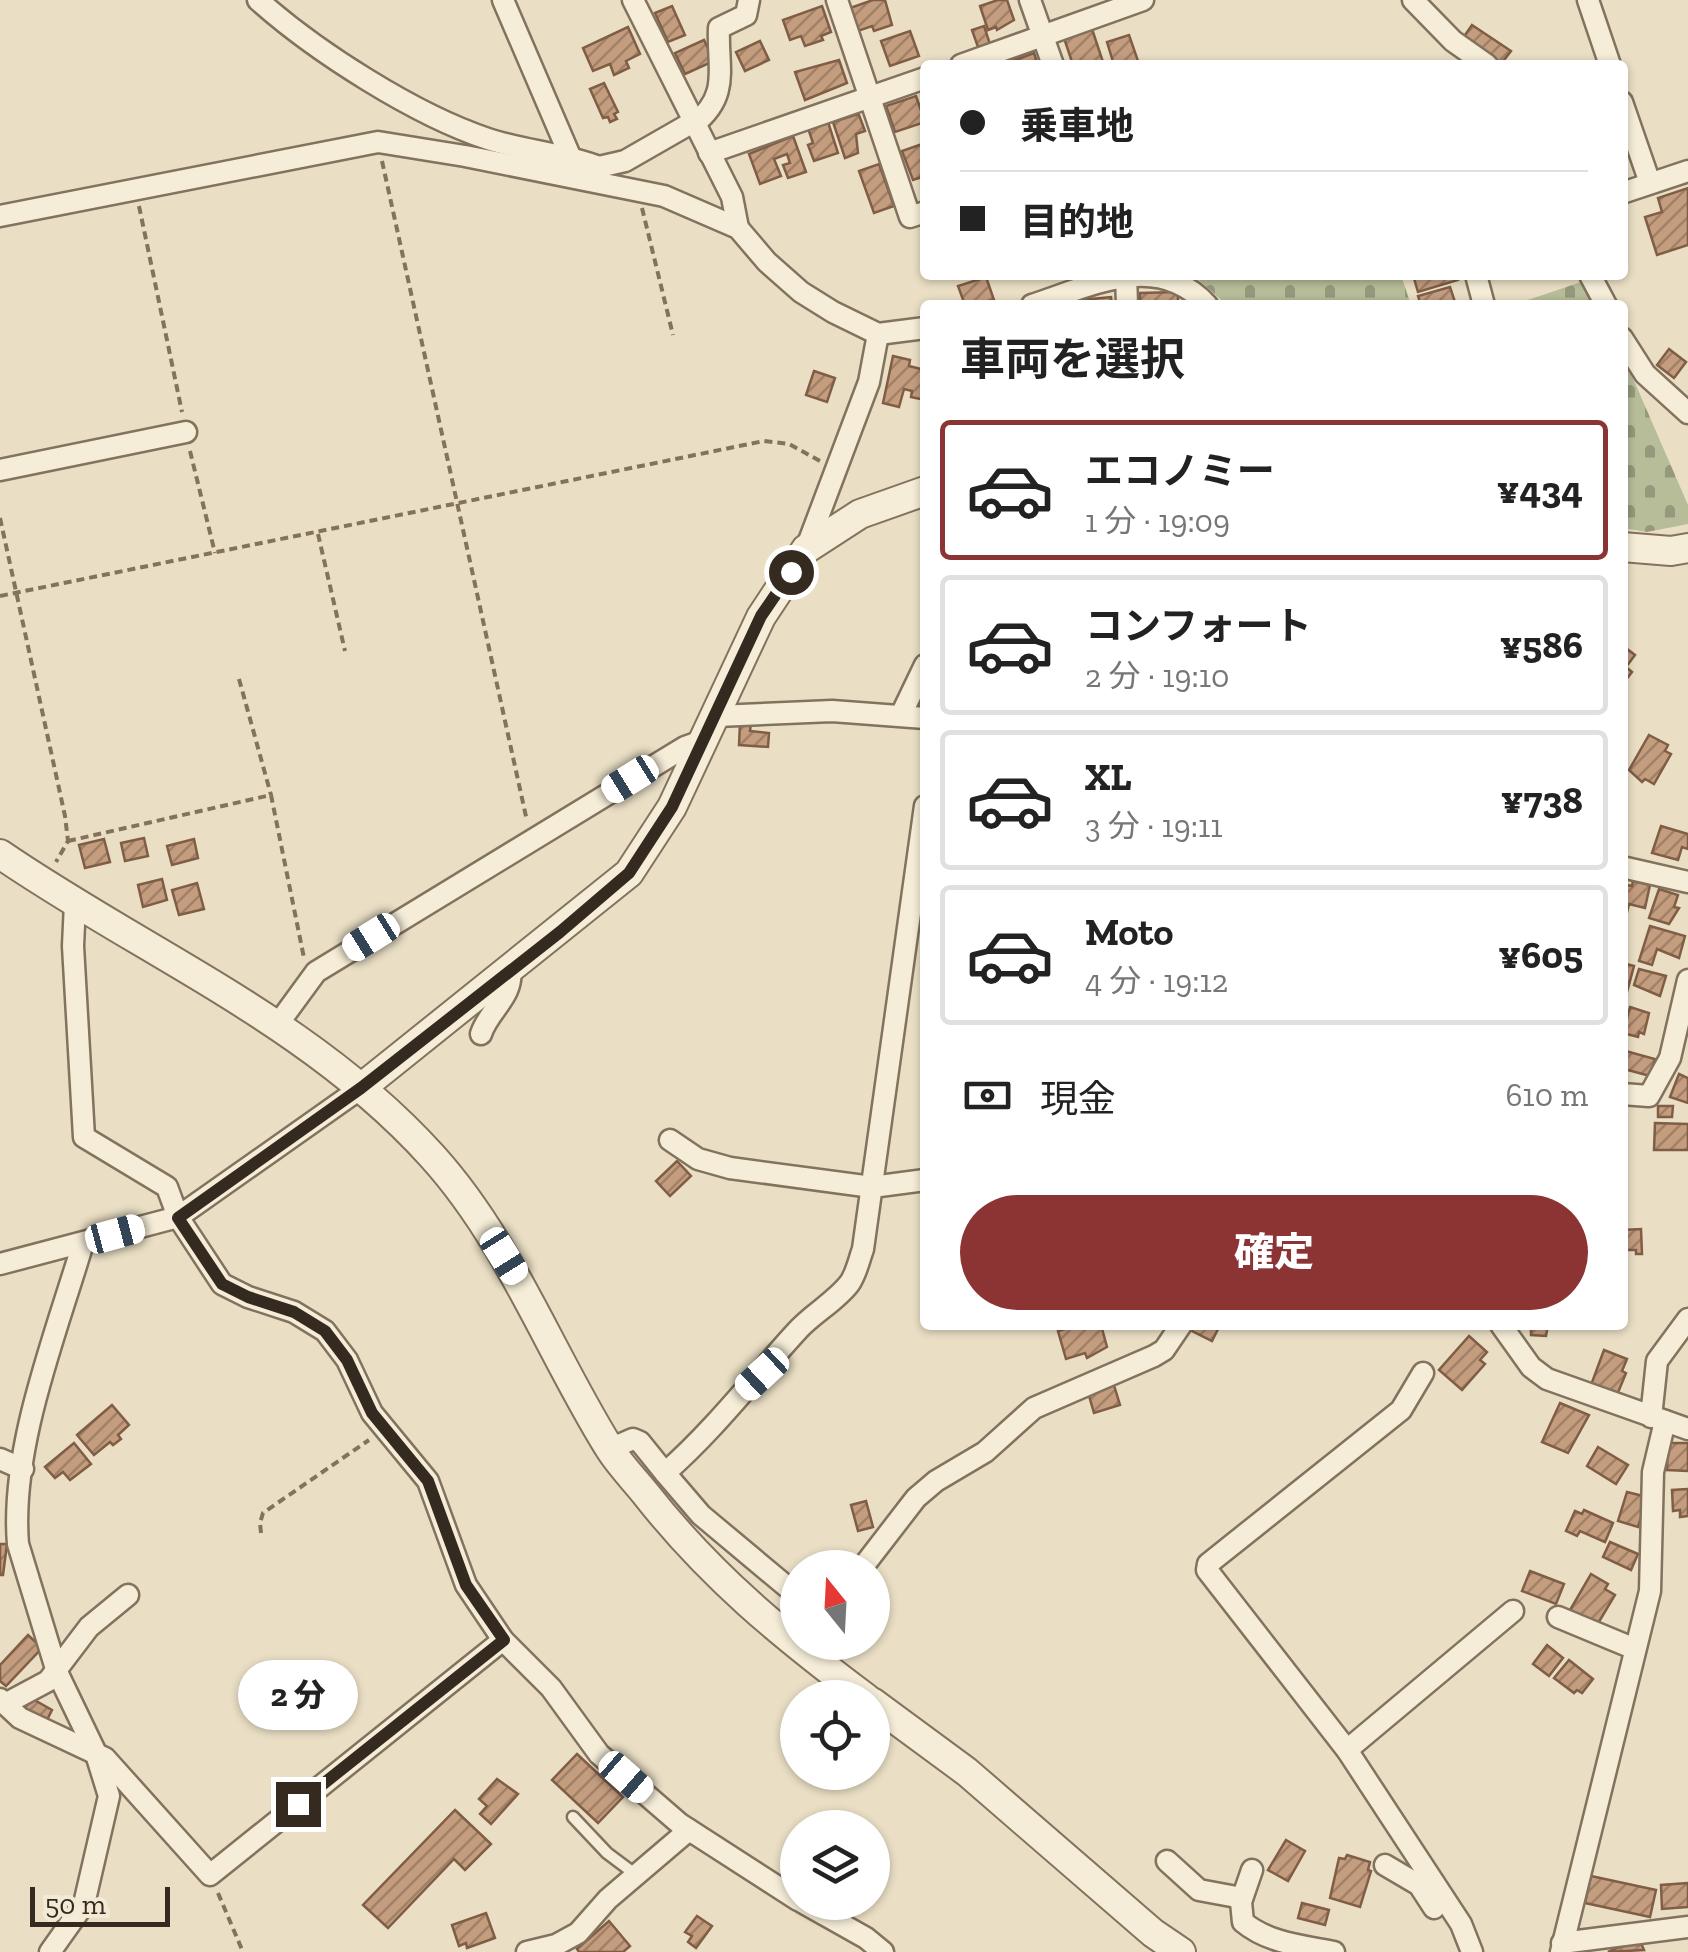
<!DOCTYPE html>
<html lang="ja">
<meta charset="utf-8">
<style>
:root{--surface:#fff;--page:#f6f6f6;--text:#222;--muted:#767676;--line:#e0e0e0;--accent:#8c3433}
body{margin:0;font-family:"Zilla Slab","Noto Sans JP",serif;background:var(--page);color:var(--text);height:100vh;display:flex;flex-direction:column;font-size:38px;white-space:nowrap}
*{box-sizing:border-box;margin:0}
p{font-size:32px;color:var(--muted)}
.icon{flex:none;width:55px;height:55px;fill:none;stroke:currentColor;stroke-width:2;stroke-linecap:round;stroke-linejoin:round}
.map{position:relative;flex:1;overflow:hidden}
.details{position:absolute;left:920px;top:300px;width:708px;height:1030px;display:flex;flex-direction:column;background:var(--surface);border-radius:10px;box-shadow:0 2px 8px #0004}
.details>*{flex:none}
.top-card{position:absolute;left:920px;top:60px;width:708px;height:220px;border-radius:10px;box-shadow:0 2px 8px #0004;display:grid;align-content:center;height:220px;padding:0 40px;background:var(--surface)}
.needle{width:65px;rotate:342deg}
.controls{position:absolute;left:780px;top:1550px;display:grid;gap:20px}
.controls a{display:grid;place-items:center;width:110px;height:110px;border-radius:50%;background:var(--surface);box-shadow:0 2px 8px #0004;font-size:50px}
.scale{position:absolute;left:30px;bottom:25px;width:140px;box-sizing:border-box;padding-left:10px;border:5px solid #342a1f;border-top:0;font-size:28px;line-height:35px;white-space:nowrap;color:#342a1f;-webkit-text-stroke:8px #f2ead4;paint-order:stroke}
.end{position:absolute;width:45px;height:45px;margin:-22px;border:12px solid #342a1f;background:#fff;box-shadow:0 0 0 5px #fff}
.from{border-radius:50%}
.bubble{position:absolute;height:70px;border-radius:35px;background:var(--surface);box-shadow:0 2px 8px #0004;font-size:32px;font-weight:800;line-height:70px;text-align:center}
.car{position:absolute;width:30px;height:60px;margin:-30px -15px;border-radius:12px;box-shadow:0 0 8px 2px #0007;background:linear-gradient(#fff 24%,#345 0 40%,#fff 0 76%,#345 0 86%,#fff 0)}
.top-card b{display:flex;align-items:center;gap:35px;height:95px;font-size:38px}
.top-card b+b{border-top:2px solid var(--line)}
.top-card i{width:25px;height:25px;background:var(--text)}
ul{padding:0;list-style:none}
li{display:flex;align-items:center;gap:30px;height:140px;margin:0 20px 15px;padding:0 20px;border:5px solid var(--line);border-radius:10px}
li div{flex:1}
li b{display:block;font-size:38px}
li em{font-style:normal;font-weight:800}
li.selected{border-color:var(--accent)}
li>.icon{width:90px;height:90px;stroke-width:1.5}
h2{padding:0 40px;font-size:45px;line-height:120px}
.pay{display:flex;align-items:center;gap:25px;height:110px;padding:0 40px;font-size:38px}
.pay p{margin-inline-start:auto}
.action{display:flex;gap:20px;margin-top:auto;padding:20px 40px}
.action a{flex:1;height:115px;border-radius:60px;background:var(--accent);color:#fff;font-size:40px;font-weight:800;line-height:115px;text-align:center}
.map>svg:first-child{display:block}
</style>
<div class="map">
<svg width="1688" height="1952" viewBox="0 0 1688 1952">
<defs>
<pattern id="cemetery-stones" width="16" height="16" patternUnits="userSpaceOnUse" patternTransform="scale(2.5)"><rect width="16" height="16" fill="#b7bc99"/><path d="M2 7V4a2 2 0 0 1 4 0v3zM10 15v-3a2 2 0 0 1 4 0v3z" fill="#96997c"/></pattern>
<pattern id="building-hatch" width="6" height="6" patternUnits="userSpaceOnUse" patternTransform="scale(2.5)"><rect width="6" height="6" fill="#c49d7f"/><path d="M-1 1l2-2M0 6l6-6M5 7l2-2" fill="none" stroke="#a08067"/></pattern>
</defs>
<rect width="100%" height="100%" fill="#eadfc5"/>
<g fill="url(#cemetery-stones)">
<polygon points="1193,275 1401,275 1411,305 1227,305"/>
<polygon points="1584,281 1597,305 1526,305 1525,301"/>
<polygon points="1622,353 1688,505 1688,524 1647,532 1623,528"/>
</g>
<g fill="url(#building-hatch)" stroke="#805d45" stroke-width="2.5">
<polygon points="873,0 885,0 892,25 874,31 872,26 858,31 850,8"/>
<polygon points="998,0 1007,0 1014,20 997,30 996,27 988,30 980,6"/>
<polygon points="672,6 685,35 668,42 655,13"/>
<polygon points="822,6 831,32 821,36 823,40 805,46 801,36 790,40 783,20"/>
<polygon points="1472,25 1511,51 1501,64 1463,38"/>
<polygon points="984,26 990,44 978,47 972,30"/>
<polygon points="628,27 640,54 626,61 629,68 614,75 610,64 593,71 583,48"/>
<polygon points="1092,29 1104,65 1073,65 1064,38"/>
<polygon points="910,31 919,56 890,66 881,41"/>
<polygon points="1129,35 1138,61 1135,65 1114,65 1107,42"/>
<polygon points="704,40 714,61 685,74 675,53"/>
<polygon points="760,41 769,60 745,71 736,52"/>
<polygon points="1034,53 1038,65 1013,65 1012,61"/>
<polygon points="839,60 847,83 805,100 795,72"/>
<polygon points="604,83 618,112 614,114 617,119 610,122 608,117 603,118 590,89"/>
<polygon points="916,96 925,122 895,132 886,106"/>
<polygon points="855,115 859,115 865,131 856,134 858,153 845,158 833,122"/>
<polygon points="828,122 838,153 814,161 808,145 813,143 808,128"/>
<polygon points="793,136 806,172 788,178 783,165 790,163 787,154 774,159 781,176 760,184 749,154"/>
<polygon points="925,143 925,176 913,180 902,151"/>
<polygon points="879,164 894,206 874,213 859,171"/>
<polygon points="1688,188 1688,245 1657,255 1645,217 1662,212 1658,198"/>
<polygon points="1413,275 1457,275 1458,280 1418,292"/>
<polygon points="986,277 994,300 965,305 958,286"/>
<polygon points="1450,287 1456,305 1421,305 1418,296"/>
<polygon points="1178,292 1178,305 1140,305 1140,293"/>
<polygon points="1111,297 1112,305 1081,305 1081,300"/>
<polygon points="1669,349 1686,362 1674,378 1657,365"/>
<polygon points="893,356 910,360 909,366 925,370 925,400 911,397 912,391 904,389 899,407 883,403"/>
<polygon points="814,371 835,378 827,402 806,395"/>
<polygon points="1622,645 1635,655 1626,667 1632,672 1622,685"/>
<polygon points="740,723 751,724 750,731 769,733 768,747 739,745"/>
<polygon points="1649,735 1668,745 1665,751 1671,754 1654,784 1645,779 1642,782 1629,770"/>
<polygon points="1661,826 1688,834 1688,849 1682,847 1678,860 1652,853"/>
<polygon points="144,838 148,856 125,861 121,843"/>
<polygon points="104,839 110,862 85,868 79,845"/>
<polygon points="194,839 198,858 172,865 167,846"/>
<polygon points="162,879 167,900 143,907 138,885"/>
<polygon points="1633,881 1650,885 1645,908 1629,904 1623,929 1622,884 1632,886"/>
<polygon points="197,883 204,909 179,915 172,890"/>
<polygon points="1659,889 1678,895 1674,907 1679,908 1669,924 1649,918"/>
<polygon points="1650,926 1685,936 1679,958 1657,949 1652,965 1639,961"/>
<polygon points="1622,963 1634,966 1627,992 1622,991"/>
<polygon points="1639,969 1666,976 1660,996 1634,985"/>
<polygon points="1630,1007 1649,1013 1644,1034 1639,1032 1638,1037 1623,1033"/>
<polygon points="1622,1050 1655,1059 1650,1076 1624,1069 1622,1073"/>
<polygon points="1679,1074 1688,1078 1688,1103 1670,1097"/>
<polygon points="1658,1106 1673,1106 1672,1117 1658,1117"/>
<polygon points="1655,1123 1688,1124 1688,1150 1654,1150"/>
<polygon points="677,1161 691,1176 670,1196 656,1181"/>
<polygon points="1641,1229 1642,1254 1636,1254 1636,1250 1622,1250 1622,1230"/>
<polygon points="1080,1325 1101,1325 1107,1347 1087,1358 1085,1353 1066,1359 1058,1331"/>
<polygon points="1191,1325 1210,1325 1218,1329 1212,1341 1188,1329"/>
<polygon points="1520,1325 1548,1325 1546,1336 1531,1335 1531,1329 1520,1328"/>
<polygon points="1469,1336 1487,1352 1480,1360 1485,1364 1462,1390 1439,1370"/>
<polygon points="1604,1350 1627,1359 1622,1371 1626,1373 1617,1395 1591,1385"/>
<polygon points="1113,1382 1120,1405 1094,1413 1087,1389"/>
<polygon points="1560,1403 1589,1415 1568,1453 1542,1442"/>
<polygon points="112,1405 129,1425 118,1435 121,1439 113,1445 110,1442 94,1455 77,1435"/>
<polygon points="74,1443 91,1464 70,1480 63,1472 55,1478 45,1467"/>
<polygon points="1668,1443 1688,1443 1688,1471 1667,1470"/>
<polygon points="1598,1447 1628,1465 1616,1484 1587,1466"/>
<polygon points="1688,1489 1688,1516 1680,1517 1680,1510 1673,1511 1672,1490"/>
<polygon points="1627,1492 1647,1497 1638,1527 1618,1521"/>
<polygon points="866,1501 873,1527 858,1531 851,1505"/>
<polygon points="1584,1510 1613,1523 1605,1542 1580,1531 1577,1536 1566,1531 1575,1511 1582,1514"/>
<polygon points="1610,1542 1638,1554 1631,1570 1603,1557"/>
<polygon points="0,1544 7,1544 3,1575 0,1575"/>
<polygon points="1530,1571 1564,1584 1556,1604 1522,1591"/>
<polygon points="1591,1574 1608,1584 1605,1589 1615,1595 1597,1625 1570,1610"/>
<polygon points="28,1635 42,1648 6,1686 0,1681 0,1665"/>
<polygon points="1547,1645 1563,1658 1549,1676 1533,1664"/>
<polygon points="1569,1660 1593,1679 1582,1693 1577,1690 1574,1693 1554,1678"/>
<polygon points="31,1698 52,1710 47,1720 25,1708"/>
<polygon points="577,1754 623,1797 598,1823 552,1780"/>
<polygon points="497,1779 518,1794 491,1824 480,1814 487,1806 479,1799"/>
<polygon points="455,1810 491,1844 465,1870 454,1859 388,1928 363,1905"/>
<polygon points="1286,1840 1305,1851 1288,1881 1268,1870"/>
<polygon points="1347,1855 1370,1862 1368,1870 1371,1871 1360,1907 1330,1898 1339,1858 1345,1859"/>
<polygon points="1591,1876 1656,1890 1650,1917 1585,1903"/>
<polygon points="1688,1883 1688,1907 1662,1909 1661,1885"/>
<polygon points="1302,1903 1329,1910 1325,1925 1298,1918"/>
<polygon points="486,1913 495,1938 467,1948 466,1943 459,1946 452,1925"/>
<polygon points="697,1916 712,1926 696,1948 688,1942 692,1936 685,1932"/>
<polygon points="609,1921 630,1946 623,1952 579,1952 577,1949"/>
<polygon points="1633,1941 1635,1945 1641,1943 1644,1950 1608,1952"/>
</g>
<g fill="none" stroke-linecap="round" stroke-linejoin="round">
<g stroke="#83725d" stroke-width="15">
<polyline id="service" points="573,1817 607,1853 635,1874"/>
</g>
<g stroke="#83725d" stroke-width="25">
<g id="minor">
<path d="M 258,0 C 315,51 415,115 488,139 C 524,151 563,153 599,167"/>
<polyline points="503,0 570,156"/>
<polyline points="633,0 732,197 738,228"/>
<polyline points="837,0 910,217 925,212"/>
<polyline points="1030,0 1053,65"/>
<polyline points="1413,0 1453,41 1487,65"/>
<polyline points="1588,0 1610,65"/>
<polyline points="961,65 1143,0"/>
<polyline points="1622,102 1650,183"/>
<path d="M 694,124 C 731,95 717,67 719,28 L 746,15 L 749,0"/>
<polyline points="709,153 925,78"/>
<polyline points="597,180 599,167 625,161 693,122"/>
<polyline points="1622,193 1688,171"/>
<polyline points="0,216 378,142 465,156 664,196 738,228 767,262 801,292 833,312 878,334 925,328"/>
<polyline points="1126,275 1127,305"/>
<polyline points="1476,275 1484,305"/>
<polyline points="1590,275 1606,305"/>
<path d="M 1032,305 C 1091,286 1157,250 1207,305"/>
<polyline points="1622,338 1645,374 1688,413"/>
<polyline points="0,470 186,432"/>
<polyline points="806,549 869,382 878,334"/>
<polyline points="901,715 925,665"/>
<polyline points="717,716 832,711 925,718"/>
<polyline points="1622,867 1688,882"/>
<polyline points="75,903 73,946 84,1137 167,1187 178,1217 222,1284 248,1297 294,1312 325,1331 347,1360 372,1413 428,1481 466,1585 503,1640 551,1688 599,1754 680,1824 798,1900"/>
<polyline points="278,1024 316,972 685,747 702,741"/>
<path d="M 481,1034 C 488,1011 514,996 510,970"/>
<polyline points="1622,1094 1649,1096 1670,1058 1688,980"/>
<polyline points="670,1140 698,1159 730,1168 872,1187 925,1180"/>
<polyline points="0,1264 178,1217 361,1088"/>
<polyline points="1501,1325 1531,1367 1547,1379 1688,1429"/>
<polyline points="1423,1373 1401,1410 1208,1564 1207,1570 1347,1750 1461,1924 1472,1952"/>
<polyline points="1651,1417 1657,1361 1688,1319"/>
<path d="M 610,1449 L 633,1439 L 640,1442 L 665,1473 C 714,1430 753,1379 797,1331 C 812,1314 835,1302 849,1284 C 856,1275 859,1260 863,1249 L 925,806"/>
<polyline points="0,1459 23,1469"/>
<polyline points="665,1473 701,1515 798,1596"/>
<polyline points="862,1568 916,1498 936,1481 985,1452 1034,1408 1154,1356 1164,1350 1181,1325"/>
<polyline points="1558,1617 1635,1649"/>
<polyline points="0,1699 5,1704 48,1681 89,1627 128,1595"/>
<polyline points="5,1704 20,1718 105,1758 210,1875 503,1640"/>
<polyline points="1347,1750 1513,1611"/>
<polyline points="1167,1861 1199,1890 1242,1898"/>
<polyline points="1385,1865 1419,1885 1434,1908"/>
<path d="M 1252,1870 L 1241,1902 L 1243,1922 C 1268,1943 1303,1946 1334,1952"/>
<polyline points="802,1902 866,1938 883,1952"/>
<polyline points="1562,1943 1688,1927"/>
<path d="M 50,1952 L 84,1904 L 109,1796 L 95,1751 L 57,1672 L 18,1544 C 10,1448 56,1334 83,1243"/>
<polyline points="527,1952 556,1945 578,1933 608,1899 689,1830"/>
<polyline points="1561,1952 1650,1591 1653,1472 1665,1421"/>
</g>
</g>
<g stroke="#83725d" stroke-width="32">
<g id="tertiary">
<polyline points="1622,547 1671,551 1688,548"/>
<path d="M 0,854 C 146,954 311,1022 432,1156 C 509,1241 548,1349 608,1446 C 618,1463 633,1478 645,1493 C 710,1576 782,1635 866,1698"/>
<polyline points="361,1088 629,873 672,807 761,617 806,549 860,514 925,491"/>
<polyline points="872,1702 967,1772 1153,1933 1181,1952"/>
</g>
</g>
<g stroke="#83725d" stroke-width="4" stroke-dasharray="8 5" stroke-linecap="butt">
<polyline points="382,161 527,821"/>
<polyline points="139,206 182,412"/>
<polyline points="642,208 673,335"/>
<polyline points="190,451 215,553"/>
<polyline points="0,518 65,816 68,841 56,862"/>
<polyline points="318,534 345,651"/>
<polyline points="0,596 764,441 789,444 820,461"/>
<polyline points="239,679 271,795"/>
<polyline points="68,841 271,795 304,958"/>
<polyline points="261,1533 260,1523 263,1513 369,1440"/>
<polyline points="218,1893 243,1952"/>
</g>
<use href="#service" stroke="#f5edd8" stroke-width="10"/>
<use href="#minor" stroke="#f5edd8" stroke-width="20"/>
<use href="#tertiary" stroke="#f5edd8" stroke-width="28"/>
</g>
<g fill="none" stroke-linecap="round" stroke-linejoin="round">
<polyline stroke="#342a1f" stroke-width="12" points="298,1804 504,1640 466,1585 428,1481 372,1413 347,1360 325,1331 294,1312 248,1297 222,1284 178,1218 361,1088 560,932 629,873 672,807 761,616 791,572"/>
</g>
</svg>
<div class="controls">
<a><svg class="needle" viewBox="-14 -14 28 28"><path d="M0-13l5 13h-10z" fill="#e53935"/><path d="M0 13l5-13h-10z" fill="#767676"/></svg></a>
<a><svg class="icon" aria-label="locate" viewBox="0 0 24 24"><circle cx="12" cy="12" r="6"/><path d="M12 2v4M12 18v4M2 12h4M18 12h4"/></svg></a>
<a><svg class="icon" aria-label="layers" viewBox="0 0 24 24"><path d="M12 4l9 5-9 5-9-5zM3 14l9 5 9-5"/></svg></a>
</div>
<div class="scale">50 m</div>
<i class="end from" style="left:791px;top:572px"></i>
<i class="end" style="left:298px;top:1804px"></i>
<div class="bubble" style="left:238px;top:1660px;width:120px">2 分</div>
<i class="car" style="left:630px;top:779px;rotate:238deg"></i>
<i class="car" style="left:371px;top:937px;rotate:238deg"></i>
<i class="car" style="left:115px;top:1234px;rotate:75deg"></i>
<i class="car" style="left:504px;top:1256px;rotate:148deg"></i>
<i class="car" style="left:762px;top:1374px;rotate:227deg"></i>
<i class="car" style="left:626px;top:1777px;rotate:131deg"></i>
<div class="top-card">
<b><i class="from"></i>乗車地</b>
<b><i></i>目的地</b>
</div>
<section class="details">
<h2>車両を選択</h2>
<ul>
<li class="selected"><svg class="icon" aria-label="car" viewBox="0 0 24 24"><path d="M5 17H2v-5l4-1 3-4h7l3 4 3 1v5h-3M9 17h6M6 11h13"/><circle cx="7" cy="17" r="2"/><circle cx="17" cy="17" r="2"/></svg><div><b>エコノミー</b><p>1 分 · 19:09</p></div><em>¥434</em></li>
<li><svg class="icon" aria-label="car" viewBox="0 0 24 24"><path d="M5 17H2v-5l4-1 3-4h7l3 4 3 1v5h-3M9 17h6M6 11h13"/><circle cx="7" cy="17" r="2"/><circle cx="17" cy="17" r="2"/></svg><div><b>コンフォート</b><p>2 分 · 19:10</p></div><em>¥586</em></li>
<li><svg class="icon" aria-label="car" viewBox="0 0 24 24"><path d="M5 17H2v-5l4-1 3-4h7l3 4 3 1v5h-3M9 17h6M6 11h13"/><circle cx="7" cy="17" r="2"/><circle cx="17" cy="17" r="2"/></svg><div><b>XL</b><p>3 分 · 19:11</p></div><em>¥738</em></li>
<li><svg class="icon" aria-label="car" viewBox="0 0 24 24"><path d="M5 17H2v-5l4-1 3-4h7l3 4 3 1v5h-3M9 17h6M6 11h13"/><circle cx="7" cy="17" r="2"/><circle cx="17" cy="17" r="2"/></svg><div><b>Moto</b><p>4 分 · 19:12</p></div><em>¥605</em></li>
</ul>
<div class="pay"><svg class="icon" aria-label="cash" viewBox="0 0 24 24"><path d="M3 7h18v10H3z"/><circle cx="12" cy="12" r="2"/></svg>現金<p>610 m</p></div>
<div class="action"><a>確定</a></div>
</section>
</div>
